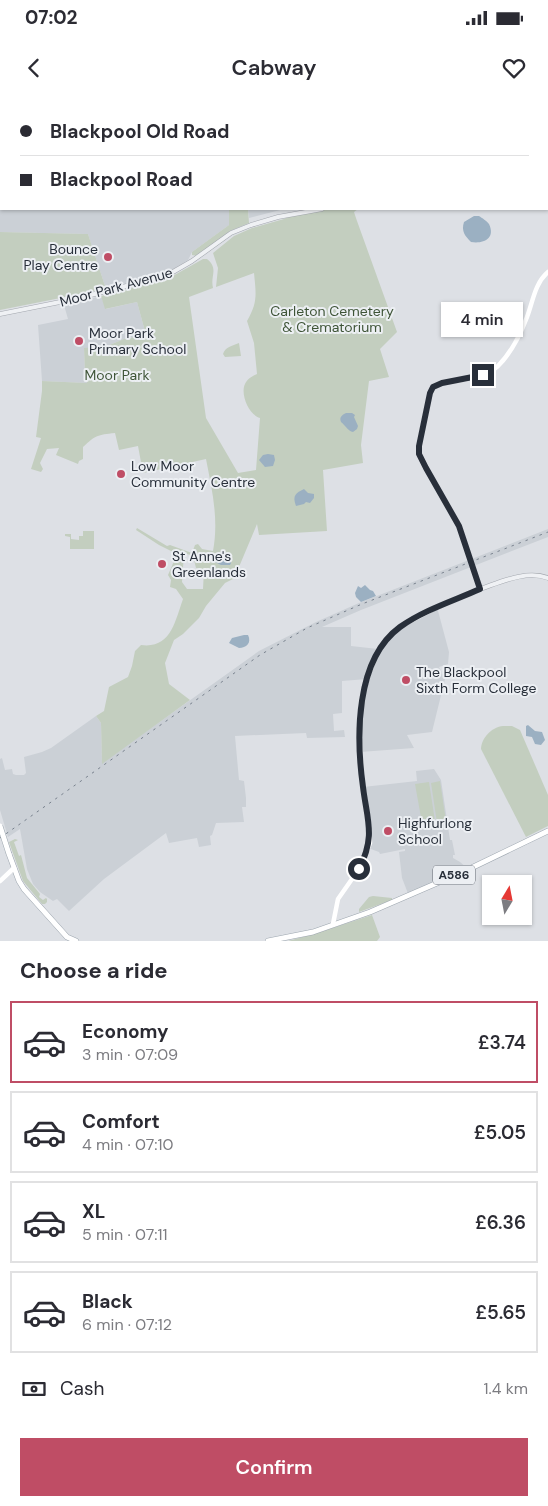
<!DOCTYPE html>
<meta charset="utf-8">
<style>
:root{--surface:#fff;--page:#f7f7f7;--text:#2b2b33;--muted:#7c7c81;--line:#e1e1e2;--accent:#bf4d65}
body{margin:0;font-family:"DM Sans",sans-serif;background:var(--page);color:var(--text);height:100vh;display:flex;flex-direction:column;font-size:19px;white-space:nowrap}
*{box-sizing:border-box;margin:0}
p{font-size:16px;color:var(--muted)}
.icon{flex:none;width:28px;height:28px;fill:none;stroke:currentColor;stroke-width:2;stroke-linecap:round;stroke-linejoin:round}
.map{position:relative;height:841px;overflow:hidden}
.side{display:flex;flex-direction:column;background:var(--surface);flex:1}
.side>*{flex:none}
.hud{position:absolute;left:0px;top:0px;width:549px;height:110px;box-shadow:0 1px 4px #0004;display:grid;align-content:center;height:110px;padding:0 20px;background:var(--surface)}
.needle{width:32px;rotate:10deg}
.controls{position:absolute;left:482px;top:775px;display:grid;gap:10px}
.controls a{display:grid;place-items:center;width:50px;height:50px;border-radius:0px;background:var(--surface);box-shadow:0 1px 4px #0004;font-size:25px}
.end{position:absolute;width:22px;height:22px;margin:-11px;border:6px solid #282f3a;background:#fff;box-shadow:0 0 0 2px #fff}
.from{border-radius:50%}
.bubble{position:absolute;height:35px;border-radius:0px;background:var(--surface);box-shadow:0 1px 4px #0004;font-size:16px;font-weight:600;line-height:35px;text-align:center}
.hud b{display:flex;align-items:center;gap:18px;height:48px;font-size:19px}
.hud b+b{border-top:1px solid var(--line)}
.hud i{width:12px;height:12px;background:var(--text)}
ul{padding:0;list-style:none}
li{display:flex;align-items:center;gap:15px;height:82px;margin:0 10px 8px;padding:0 10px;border:2px solid var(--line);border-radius:0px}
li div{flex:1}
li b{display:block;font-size:19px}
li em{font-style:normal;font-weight:600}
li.current{border-color:var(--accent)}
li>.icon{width:45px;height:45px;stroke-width:1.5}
h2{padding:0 20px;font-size:22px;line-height:60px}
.pay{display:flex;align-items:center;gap:12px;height:55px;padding:0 20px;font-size:19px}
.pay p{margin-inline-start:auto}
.primary-button{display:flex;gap:10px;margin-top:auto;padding:10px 20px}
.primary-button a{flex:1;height:58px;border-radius:0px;background:var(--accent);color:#fff;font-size:20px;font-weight:600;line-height:58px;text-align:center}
.status{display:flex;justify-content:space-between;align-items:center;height:35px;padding:0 25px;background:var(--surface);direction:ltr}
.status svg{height:14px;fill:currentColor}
header{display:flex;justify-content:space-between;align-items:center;height:65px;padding:0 20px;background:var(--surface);font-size:22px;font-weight:600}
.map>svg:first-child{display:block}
</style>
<div class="status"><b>07:02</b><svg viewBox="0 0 49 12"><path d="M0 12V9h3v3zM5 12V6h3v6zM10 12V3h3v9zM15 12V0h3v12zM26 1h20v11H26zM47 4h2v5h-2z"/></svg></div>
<header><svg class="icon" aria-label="back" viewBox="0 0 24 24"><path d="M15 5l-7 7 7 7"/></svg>Cabway<svg class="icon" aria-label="heart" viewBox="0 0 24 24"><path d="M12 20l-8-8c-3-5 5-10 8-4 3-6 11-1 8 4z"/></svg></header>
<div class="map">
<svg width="548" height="841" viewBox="0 0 548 841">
<rect width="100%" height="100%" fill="#dde0e5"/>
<g fill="#cbd0d6">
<polygon points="0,80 1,80 1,109 229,109 229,125 192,152 188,160 172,170 106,189 88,134 0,132"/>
<polygon points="248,109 284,109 249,118"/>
<polygon points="101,196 106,209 137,202 146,235 124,239 107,246 84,249 85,275 87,283 42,281 38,225 68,219 64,205"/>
<polygon points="548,429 548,437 361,510 322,527 351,527 351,546 378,549 401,526 437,507 449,552 448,564 439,567 445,579 432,632 407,635 414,648 360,652 359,627 367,579 342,581 342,613 333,614 334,631 344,630 345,637 307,638 306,633 235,636 239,680 244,681 246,698 246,707 242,707 244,722 216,723 212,735 210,736 211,745 199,747 197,738 169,743 166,733 104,779 69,811 57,799 53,801 40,792 33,784 27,769 20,729 8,737 0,710 0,659 2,658 5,670 12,669 13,674 16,675 24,675 26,673 24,657 42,652 51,648 96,616 101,623 102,663 259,551 316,522 359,503"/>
<polygon points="434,669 441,680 450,740 452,740 455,755 453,755 453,758 460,762 468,769 409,796 402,778 399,752 405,751 405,749 380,754 379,752 368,748 370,743 363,687 417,681 416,671"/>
</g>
<g fill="#c3cebf" fill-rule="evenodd">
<polygon points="229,109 248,109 249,123 230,131 197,156 192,155 192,152 229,125"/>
<path d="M 323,109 L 358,109 L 354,112 L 357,121 L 397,232 L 380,249 L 389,277 L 369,281 L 361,345 L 363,363 L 323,370 L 327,431 L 259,435 L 257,424 L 236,474 L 233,475 L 237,477 L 225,483 L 206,506 L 199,518 L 183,534 L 174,540 L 165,563 L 169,584 L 190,600 L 102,664 L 101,623 L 96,616 L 104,611 L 109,587 L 128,577 L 132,566 L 135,551 L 141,545 C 171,549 175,521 183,499 L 176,489 L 170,487 L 171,480 L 168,475 L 177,454 L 159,445 L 136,430 L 137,428 L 167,446 L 170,445 L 192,453 L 195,445 L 198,444 L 202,449 L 213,451 C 219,419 212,390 206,359 L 143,373 L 138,346 L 119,350 L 115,333 C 97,335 96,335 83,347 L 83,359 L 79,361 L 78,364 L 56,355 L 59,348 L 47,349 L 40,363 L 43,369 L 41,372 L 31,369 L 41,338 L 36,337 L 42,291 L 42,281 L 87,283 L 85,275 L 84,248 L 107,246 L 124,239 L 146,235 L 137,202 L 105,209 L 101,196 L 171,177 L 203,159 L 207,159 C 219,169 210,175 213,188 L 189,197 L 206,318 L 238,373 L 256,370 L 260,318 C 249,315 240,294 245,284 C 247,279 252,276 257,274 L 254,243 L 247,221 C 258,202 256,194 254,173 L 216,187 L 218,168 L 213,153 L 234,136 L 252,128 L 284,119 L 292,115 ZM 184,453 L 193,456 L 196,468 L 204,470 L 203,489 L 187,489 L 182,482 Z"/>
<polygon points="0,132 88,134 106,189 0,210"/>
<path d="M 239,243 L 241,256 L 225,257 L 223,254 C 225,247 232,246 239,243 Z"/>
<polygon points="83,431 94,431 94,449 70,449 70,437 65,436 65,434 71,434 71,439 79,440 79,436 83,436"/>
<path d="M 503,626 L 512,626 L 520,630 L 548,695 L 548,726 L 526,737 L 481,649 C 481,638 492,627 503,626 Z"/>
<polygon points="440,681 446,721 437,723 431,683"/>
<polygon points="429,682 435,721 422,723 415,684"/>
<polygon points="15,739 18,740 14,742 19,756 21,755 27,778 40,794 39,797 43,800 46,798 47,799 47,802 45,804 42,804 23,781 9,742"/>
<polygon points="373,796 392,798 392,800 359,812 359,809 369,797"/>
<polygon points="372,815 380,837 377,841 288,841 317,833"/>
</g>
<g fill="#9bb0c2">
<path d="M 474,116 L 479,116 C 482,118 487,121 489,124 C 496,139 483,144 471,142 C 465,136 461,131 464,122 Z"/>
<path d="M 346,313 L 352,313 L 355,315 L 354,317 L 358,326 L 357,329 L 353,332 C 348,331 345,325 341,322 C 339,317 342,315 346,313 Z"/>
<polygon points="268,354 274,355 275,360 273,366 265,367 259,360 263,355"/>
<path d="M 304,389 L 308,393 L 314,394 L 314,398 L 310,403 L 306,402 L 304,404 L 296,406 C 292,395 296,393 304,389 Z"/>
<path d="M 219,453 L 227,454 L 230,456 L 231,463 L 230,465 L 221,465 L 215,462 C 214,458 215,455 219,453 Z"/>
<polygon points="365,485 370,490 373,491 376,496 361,502 356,497 355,493 358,486 361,488"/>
<path d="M 244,535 L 248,535 C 252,543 246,548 239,548 L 229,543 L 232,538 Z"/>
<polygon points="528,625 535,631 542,632 545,640 541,645 535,644 532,637 526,636 526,626"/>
</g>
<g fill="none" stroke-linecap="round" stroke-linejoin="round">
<g stroke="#a3a7ae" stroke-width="5">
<g id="tertiary">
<polyline points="340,0 340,1"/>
<polyline points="0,214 75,199 166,176 192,161 231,133 251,125 278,117 322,109"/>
<path d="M 480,489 C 501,482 526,470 548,478"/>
</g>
</g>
<g stroke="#9da6af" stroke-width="6">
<g id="primary">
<polyline points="9,754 19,781 24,789 67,837 76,841"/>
<polyline points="268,841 313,832 370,812 465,771 548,731"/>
</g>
</g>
<use href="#tertiary" stroke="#eff1f4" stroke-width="4"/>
<g stroke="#fff" stroke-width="4.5">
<polyline points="0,781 14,768"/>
<path d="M 333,824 L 338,799 L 359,769 L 370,743 L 369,726 L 362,679 L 359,627 L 361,601 L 369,573 L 379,549 L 388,537 L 401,526 L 441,505 L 480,489 L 459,425 L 426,368 L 419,354 L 420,339 L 430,293 C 430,292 433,287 434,287 C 439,283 446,282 452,281 C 468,279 486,277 498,266 C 511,253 521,233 527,217 C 533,201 535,183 548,172"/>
</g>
<use href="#primary" stroke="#fff" stroke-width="5"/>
<polyline stroke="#78818d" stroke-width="1" stroke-dasharray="2.5 5" stroke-linecap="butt" points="0,738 260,555 307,528 362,504 548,432"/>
<g stroke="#9da6af" stroke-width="6" stroke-linecap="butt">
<polyline id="primary-bridge" points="0,726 9,754"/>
</g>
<use href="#primary-bridge" stroke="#fff" stroke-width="5"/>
</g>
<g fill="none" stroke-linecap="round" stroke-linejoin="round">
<path stroke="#282f3a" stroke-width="6" d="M 359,769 C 376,736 367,720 363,687 C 356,637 355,560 400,527 C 424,510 453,501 480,489 L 459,426 L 426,368 L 419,354 L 419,346 L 430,293 L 433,287 L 442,283 L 483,275"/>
</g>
<g fill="#bf4d65" stroke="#eceff3" stroke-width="2">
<circle cx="108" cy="157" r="5"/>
<circle cx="79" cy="241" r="5"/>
<circle cx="121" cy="374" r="5"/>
<circle cx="162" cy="464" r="5"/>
<circle cx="406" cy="580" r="5"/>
<circle cx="388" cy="731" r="5"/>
</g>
<g text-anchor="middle" stroke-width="4" stroke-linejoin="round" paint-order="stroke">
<rect fill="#eceff3" stroke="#636972" stroke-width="1" x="433" y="765.5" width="42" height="19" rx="4"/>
<g font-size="12" font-weight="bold" fill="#282f3a">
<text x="454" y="779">A586</text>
</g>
<g font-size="14" fill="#282f3a" stroke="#eceff3" text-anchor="start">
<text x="98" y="154" text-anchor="end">Bounce<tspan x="98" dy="16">Play Centre</tspan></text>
<text x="89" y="238">Moor Park<tspan x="89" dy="16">Primary School</tspan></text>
<text x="131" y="371">Low Moor<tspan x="131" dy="16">Community Centre</tspan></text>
<text x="172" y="461">St Anne's<tspan x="172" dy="16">Greenlands</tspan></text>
<text x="416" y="577">The Blackpool<tspan x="416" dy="16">Sixth Form College</tspan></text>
<text x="398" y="728">Highfurlong<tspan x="398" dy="16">School</tspan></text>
</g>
<g font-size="14" fill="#282f3a" stroke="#eceff3">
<text transform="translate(116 187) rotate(-15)" y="5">Moor Park Avenue</text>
</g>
<g font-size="14" fill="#3e5437" stroke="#eceff3">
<text x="332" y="216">Carleton Cemetery<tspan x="332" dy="16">&amp; Crematorium</tspan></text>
<text x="117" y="280">Moor Park</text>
</g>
</g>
</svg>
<div class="controls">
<a><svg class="needle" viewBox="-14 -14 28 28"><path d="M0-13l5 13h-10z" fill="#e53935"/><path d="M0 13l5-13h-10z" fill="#7c7c81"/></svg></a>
</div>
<i class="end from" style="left:359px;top:769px"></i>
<i class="end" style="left:483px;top:275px"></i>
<div class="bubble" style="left:441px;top:202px;width:82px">4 min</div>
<div class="hud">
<b><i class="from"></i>Blackpool Old Road</b>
<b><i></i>Blackpool Road</b>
</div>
</div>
<section class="side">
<h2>Choose a ride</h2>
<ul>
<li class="current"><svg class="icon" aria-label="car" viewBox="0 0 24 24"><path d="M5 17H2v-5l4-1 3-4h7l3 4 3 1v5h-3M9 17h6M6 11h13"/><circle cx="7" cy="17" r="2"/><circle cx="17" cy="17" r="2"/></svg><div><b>Economy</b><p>3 min · 07:09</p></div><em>£3.74</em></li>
<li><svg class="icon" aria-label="car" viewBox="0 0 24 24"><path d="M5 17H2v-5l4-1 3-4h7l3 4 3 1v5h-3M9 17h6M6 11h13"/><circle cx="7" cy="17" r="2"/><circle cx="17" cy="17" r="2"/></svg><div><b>Comfort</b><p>4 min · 07:10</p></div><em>£5.05</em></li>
<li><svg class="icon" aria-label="car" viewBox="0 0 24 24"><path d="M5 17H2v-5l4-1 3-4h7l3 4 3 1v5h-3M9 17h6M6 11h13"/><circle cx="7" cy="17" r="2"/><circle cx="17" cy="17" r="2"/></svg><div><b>XL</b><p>5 min · 07:11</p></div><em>£6.36</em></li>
<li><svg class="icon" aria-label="car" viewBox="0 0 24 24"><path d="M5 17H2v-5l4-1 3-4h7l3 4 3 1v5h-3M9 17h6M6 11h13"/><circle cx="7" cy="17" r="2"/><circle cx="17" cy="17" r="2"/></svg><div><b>Black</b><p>6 min · 07:12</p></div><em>£5.65</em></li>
</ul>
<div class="pay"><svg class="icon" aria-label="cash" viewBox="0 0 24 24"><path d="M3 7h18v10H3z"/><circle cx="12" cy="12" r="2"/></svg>Cash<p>1.4 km</p></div>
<div class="primary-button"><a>Confirm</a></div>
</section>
